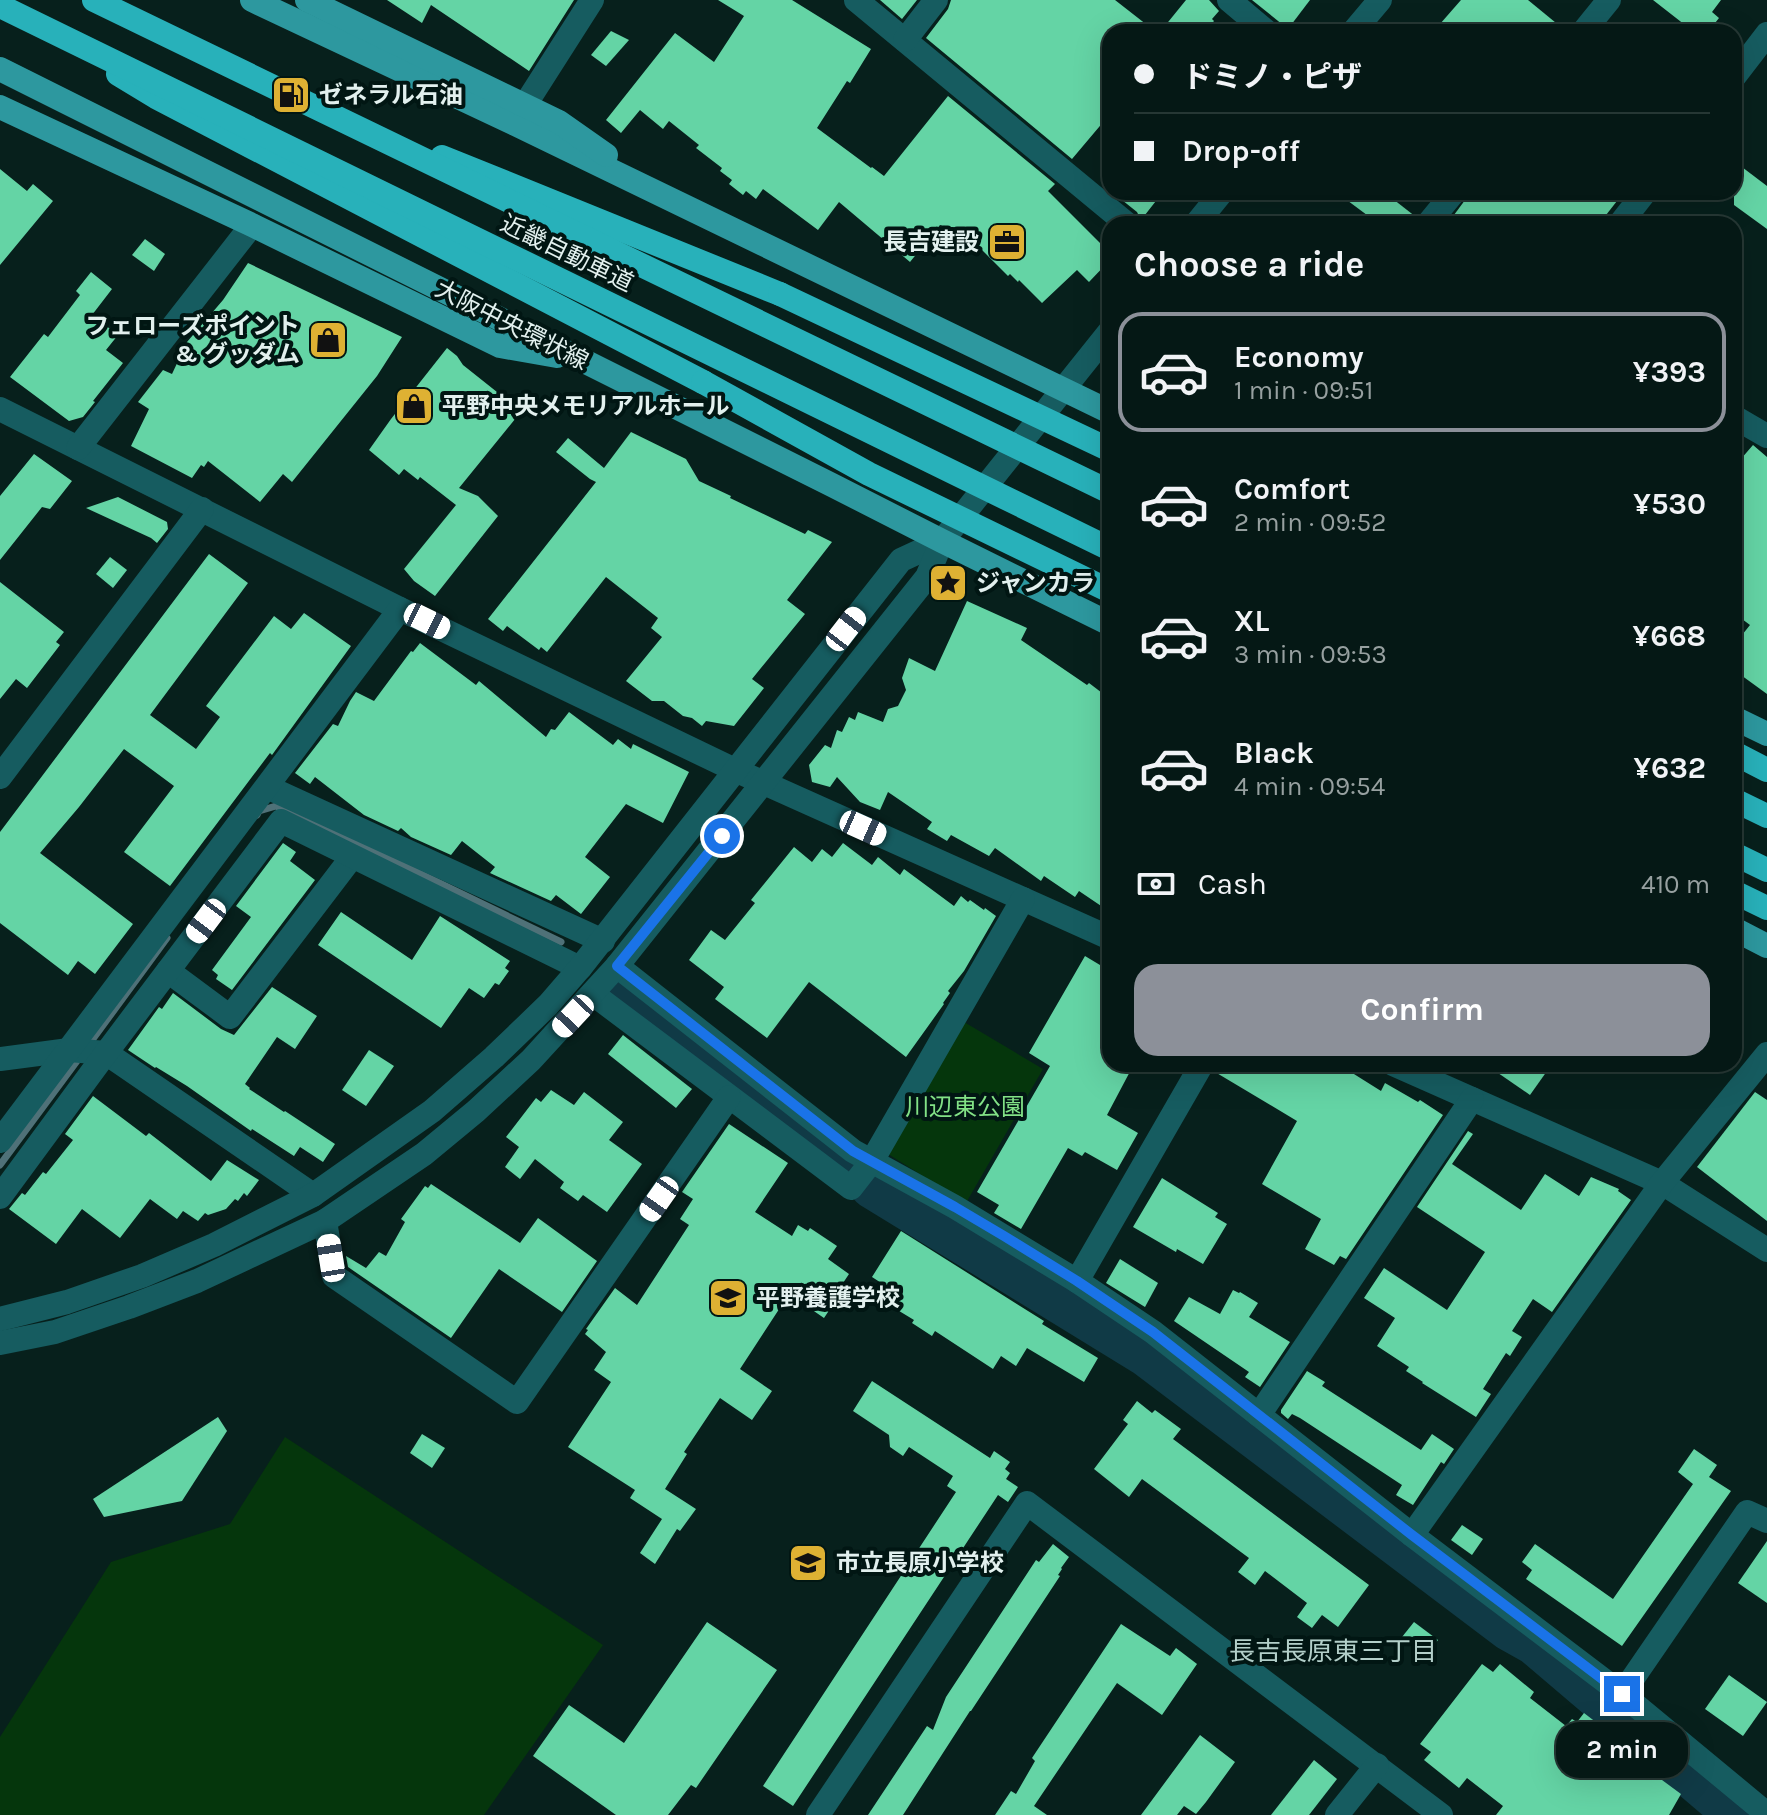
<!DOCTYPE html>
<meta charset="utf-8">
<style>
:root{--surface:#051815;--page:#0e211e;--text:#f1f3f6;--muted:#97a0a0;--line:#263734;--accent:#8c9099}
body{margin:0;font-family:Karla,"Noto Sans JP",sans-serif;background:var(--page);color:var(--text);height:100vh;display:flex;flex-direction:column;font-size:30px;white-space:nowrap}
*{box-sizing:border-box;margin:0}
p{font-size:26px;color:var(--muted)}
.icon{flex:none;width:44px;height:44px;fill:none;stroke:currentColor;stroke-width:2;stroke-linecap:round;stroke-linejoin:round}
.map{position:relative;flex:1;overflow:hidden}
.side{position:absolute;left:1102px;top:216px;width:640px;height:856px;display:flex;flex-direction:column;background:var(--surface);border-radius:24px;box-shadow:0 8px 32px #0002,0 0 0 2px var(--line)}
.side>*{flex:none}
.guide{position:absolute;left:1102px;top:24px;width:640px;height:176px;border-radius:24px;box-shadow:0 8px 32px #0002,0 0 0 2px var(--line);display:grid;align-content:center;height:176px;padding:0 32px;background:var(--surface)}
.end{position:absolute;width:36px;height:36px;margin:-18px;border:10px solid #1a73e8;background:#fff;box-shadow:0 0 0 4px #fff}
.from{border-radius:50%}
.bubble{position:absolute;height:56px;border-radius:24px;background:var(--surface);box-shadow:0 8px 32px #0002,0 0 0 2px var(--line);font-size:26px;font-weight:700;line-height:56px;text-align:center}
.car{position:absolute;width:24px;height:48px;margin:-24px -12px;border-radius:10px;box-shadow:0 0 6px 2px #0007;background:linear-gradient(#fff 24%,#345 0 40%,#fff 0 76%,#345 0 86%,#fff 0)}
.guide b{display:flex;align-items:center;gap:28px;height:76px;font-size:30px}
.guide b+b{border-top:2px solid var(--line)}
.guide i{width:20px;height:20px;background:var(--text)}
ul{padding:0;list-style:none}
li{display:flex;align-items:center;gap:24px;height:120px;margin:0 16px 12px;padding:0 16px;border:4px solid transparent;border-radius:24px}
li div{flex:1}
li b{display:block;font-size:30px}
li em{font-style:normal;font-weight:700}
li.selected{border-color:var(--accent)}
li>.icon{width:72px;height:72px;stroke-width:1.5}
h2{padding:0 32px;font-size:36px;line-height:96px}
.pay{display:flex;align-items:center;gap:20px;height:88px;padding:0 32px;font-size:30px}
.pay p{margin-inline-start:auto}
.cta{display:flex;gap:16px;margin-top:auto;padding:16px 32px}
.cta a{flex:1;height:92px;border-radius:24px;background:var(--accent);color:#fff;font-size:32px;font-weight:700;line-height:92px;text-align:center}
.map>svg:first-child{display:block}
</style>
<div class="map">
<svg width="1767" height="1815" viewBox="0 0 1767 1815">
<rect width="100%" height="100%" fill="#07201c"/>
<g fill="#05360c">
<polygon points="959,1019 1043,1069 966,1203 888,1154"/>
<polygon points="285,1437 603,1645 484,1815 0,1815 0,1737 111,1562 230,1524"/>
</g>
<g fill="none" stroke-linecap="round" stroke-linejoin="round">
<g stroke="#4f7178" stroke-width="7">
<polyline points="257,815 259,811 276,806 326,828 561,942"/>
<polyline points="87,1047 167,938"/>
<polyline points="0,1165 80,1057"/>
</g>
<g stroke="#103a46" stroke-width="42">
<polyline points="626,993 844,1167"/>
<polyline points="871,1187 1145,1355 1509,1630 1534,1644 1735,1815"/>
</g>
</g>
<g fill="#64d4a5">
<polygon points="387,0 574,0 529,71 431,5 422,23"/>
<polygon points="718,0 792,0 871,49 850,83 847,81 817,128 871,168 872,167 884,176 948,96 1055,184 1048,191 1110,253 1110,260 1089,282 1077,270 1042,303 1019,280 1018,282 1010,274 1008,276 961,229 940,225 910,262 839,202 818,230 763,189 756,199 746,191 743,195 729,184 732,180 720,171 722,168 696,148 699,145 669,121 663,129 640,110 621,133 606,120 675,33 714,62 744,16"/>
<polygon points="880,0 917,0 902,19"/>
<polygon points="951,0 1115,0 1156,32 1110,32 1110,114 1072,159 926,38 948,9"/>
<polygon points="1186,0 1209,0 1219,11 1212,19 1214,21 1205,32 1160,32"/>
<polygon points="1252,0 1310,0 1288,29"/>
<polygon points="1461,0 1528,0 1567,32 1433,32"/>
<polygon points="1653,0 1721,0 1712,12 1719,18 1708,32 1694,32"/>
<polygon points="611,31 629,40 606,66 591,55"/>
<polygon points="1734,161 1767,186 1767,229 1734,205"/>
<polygon points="0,169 27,191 33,184 53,201 0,265"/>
<polygon points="1112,192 1163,192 1141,220 1137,212"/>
<polygon points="1336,192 1384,192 1416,217 1417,224 1379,224"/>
<polygon points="1471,192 1624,192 1599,224 1452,224 1451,219"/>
<polygon points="145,239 165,254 154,271 132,255"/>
<polygon points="248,263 402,337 377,376 292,482 283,474 260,502 208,461 204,467 201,465 192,478 131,446 149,409 138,402 163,370 172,374 187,342 223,300"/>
<polygon points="91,272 112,289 92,315 118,335 106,350 123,363 93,401 95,402 83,417 69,421 10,377 44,334 48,337 80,295 76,291"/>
<polygon points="447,348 457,356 463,365 502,396 524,408 459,488 478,496 498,516 435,596 414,581 404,569 456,505 420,477 418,480 404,469 399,475 369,450 391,419"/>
<polygon points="631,432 686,459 699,481 731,496 730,498 805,534 808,530 832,542 787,600 805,614 752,679 764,688 734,726 706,721 702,726 692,718 683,716 664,701 652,701 626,681 662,637 651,628 658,618 606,577 547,652 541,647 539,650 507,626 503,631 488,619 596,482 590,479 556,452 568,438 604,468"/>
<polygon points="1753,445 1767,457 1767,694 1734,670 1734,645 1750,625 1734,613 1734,518 1742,508 1734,502 1734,467"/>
<polygon points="34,454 72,481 50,509 42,507 0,560 0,496"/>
<polygon points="118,497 167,522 168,529 157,543 151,538 86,508"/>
<polygon points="209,554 248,583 150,715 196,749 220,717 206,706 274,616 291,629 304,613 351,646 272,755 270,753 170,886 124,852 174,786 124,749 79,807 40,853 133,924 95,974 78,961 68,975 0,923 0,832"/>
<polygon points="110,557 127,570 113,588 96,574"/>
<polygon points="0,582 64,632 56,642 60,645 27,688 16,679 0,699"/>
<polygon points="967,601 1027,628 1021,640 1087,685 1089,683 1110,699 1110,912 1079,891 1075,897 1044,876 1041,881 995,848 989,856 951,835 947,841 927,829 932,822 888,792 880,810 860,802 837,777 830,787 812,782 809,765 825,745 831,748 837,730 842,732 849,717 855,720 858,712 883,722 888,709 898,706 906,690 902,678 909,658 935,671"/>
<polygon points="420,643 476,685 479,681 546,737 551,729 555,730 569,712 613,745 618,739 631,749 633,744 689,772 663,823 626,804 585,857 610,877 581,914 556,895 551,901 490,873 495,867 462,841 451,855 411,837 401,828 398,831 364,815 315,777 310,784 295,773 333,724 338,726 350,701 356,692 374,701 411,651 413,652"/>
<polygon points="283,843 296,852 290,861 315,880 232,990 216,979 218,975 212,970 251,917 236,906"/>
<polygon points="843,843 872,865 878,857 900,875 904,869 954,906 961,896 968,902 970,900 984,910 985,908 996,916 964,971 948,991 950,993 943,1003 944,1004 906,1057 809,982 767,1038 715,999 724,987 689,960 711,930 725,940 755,903 751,900 794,847 812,862 822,849 832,857"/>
<polygon points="341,912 412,960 440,916 510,961 505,968 509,971 499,985 495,983 484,998 469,988 441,1028 318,945"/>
<polygon points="1085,956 1110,971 1110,980 1102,994 1110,999 1110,1064 1134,1064 1107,1115 1138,1133 1117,1170 1085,1152 1082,1156 1068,1148 1021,1229 994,1213 999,1205 977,1192 1050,1066 1029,1053"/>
<polygon points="272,987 317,1016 295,1049 277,1037 245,1084 250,1088 249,1089 284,1112 285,1111 335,1144 323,1162 300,1147 294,1156 252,1129 251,1131 187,1086 156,1067 155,1068 128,1050 159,1007 162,1009 173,993 221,1029 234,1035"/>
<polygon points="623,1035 692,1089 676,1108 608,1054"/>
<polygon points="369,1050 394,1066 366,1106 342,1090"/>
<polygon points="1217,1064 1338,1064 1381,1091 1385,1083 1418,1102 1420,1100 1443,1115 1346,1259 1340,1256 1334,1265 1305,1249 1321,1219 1262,1184 1297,1121 1215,1072"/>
<polygon points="1485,1064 1552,1064 1530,1095"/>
<polygon points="551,1090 574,1105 584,1092 623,1122 609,1140 642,1164 607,1212 583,1195 578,1201 560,1188 564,1182 535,1159 520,1179 505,1167 519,1147 506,1137 536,1098 541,1102"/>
<polygon points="1755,1092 1767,1100 1767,1221 1697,1167"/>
<polygon points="93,1096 146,1136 149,1133 211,1181 227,1160 259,1180 247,1196 244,1193 238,1201 235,1199 226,1209 208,1215 205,1213 198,1221 183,1211 177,1219 150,1199 120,1238 82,1209 56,1244 9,1209 22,1193 25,1195 43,1172 46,1174 73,1140 65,1134"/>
<polygon points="729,1124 788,1163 755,1212 792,1236 798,1225 808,1231 810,1228 837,1246 828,1259 849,1274 833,1298 836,1300 824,1318 789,1294 740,1369 772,1391 752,1420 720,1398 684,1452 687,1454 665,1489 696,1509 680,1531 677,1529 655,1564 640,1553 662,1519 630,1498 635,1490 568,1447 611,1382 594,1370 606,1352 585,1334 588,1330 586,1329 615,1288 637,1305 689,1225 680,1219 693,1199 682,1192"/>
<polygon points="1468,1131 1473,1134 1452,1164 1521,1210 1545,1174 1579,1196 1591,1177 1619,1189 1618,1191 1631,1200 1552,1312 1533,1299 1512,1331 1522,1337 1510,1356 1506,1353 1483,1389 1491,1394 1476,1417 1422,1383 1423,1382 1406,1371 1409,1367 1377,1346 1395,1318 1364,1298 1384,1268 1447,1310 1485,1252 1417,1207"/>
<polygon points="1162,1178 1218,1213 1215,1217 1227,1224 1203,1264 1177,1249 1176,1252 1133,1227"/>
<polygon points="431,1184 520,1243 538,1218 597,1261 562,1312 499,1269 451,1338 348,1267 346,1256 366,1268 379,1252 386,1256 405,1222 401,1219 425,1186 428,1188"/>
<polygon points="901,1231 1044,1321 1042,1324 1098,1358 1084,1382 1027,1348 1016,1366 1001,1356 993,1369 935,1331 932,1336 912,1323 914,1320 881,1300 889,1288 872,1277"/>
<polygon points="1120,1259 1158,1283 1145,1307 1106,1283"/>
<polygon points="1233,1290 1239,1293 1240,1292 1258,1303 1249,1317 1290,1342 1260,1387 1245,1377 1249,1372 1174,1321 1189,1297 1220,1314"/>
<polygon points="1307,1371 1325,1382 1322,1386 1421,1450 1432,1434 1454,1449 1444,1464 1441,1462 1413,1505 1396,1495 1402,1485 1300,1418 1292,1414 1288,1419 1281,1413 1281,1410"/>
<polygon points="872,1381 990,1458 994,1451 1010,1462 1005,1469 1010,1473 1006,1479 1018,1487 1008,1502 998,1495 793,1806 763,1786 956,1492 947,1486 953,1476 909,1447 903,1456 890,1447 889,1435 853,1411"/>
<polygon points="1137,1401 1152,1413 1155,1410 1181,1429 1173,1439 1369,1585 1338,1627 1322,1615 1312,1628 1297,1617 1307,1603 1265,1571 1255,1585 1238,1572 1249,1558 1142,1479 1129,1497 1094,1469 1128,1424 1123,1420"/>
<polygon points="218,1417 227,1431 182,1501 104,1517 93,1499"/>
<polygon points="422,1434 445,1448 432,1468 410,1453"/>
<polygon points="1694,1449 1717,1465 1709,1477 1731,1491 1622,1646 1526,1579 1532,1570 1522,1562 1535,1544 1613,1599 1693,1484 1678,1472"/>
<polygon points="1462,1525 1483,1539 1472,1555 1451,1540"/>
<polygon points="1767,1541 1767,1603 1738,1583"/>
<polygon points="1053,1544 1069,1557 1061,1568 1062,1569 1058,1575 1060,1576 971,1711 970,1711 903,1815 868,1815 927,1726 933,1730 946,1697 1036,1560 1039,1562"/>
<polygon points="707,1622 777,1670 696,1788 691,1785 668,1815 616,1815 533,1756 569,1705 624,1743"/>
<polygon points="1414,1622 1438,1640 1426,1656 1402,1637"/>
<polygon points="1121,1624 1170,1656 1176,1648 1197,1664 1162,1715 1117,1683 1034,1806 1047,1815 995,1815 1011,1791 1016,1794 1035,1761 1032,1758"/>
<polygon points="1482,1664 1493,1672 1500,1664 1534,1692 1530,1698 1566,1726 1572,1719 1577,1722 1584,1713 1627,1746 1629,1743 1645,1755 1639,1763 1681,1794 1669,1815 1496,1815 1503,1806 1467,1778 1459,1788 1424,1760 1431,1752 1420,1744"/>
<polygon points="1729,1675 1767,1702 1743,1736 1705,1709"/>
<polygon points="1200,1735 1235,1762 1206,1802 1196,1814 1184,1806 1177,1815 1141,1815"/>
<polygon points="1314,1760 1337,1779 1309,1815 1271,1815"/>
</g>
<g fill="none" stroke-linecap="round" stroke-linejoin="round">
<g stroke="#165c60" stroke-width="24">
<polyline points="856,0 1127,224"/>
<polyline points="1229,0 1267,32"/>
<polyline points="1353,32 1380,0"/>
<polyline points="1583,32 1609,0"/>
<polyline points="905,40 936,0"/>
<polyline points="1734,77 1767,34"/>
<polyline points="525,105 592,0"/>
<polyline points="1196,224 1222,192"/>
<polyline points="1437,224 1431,220 1454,192"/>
<polyline points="1620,224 1645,192"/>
<polyline points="0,409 400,609 735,770 1110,938"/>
<polyline points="1734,417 1767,436"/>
<polyline points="78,448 252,225"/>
<polyline points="0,777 202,509"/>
<polyline points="267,787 603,941"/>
<polyline points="617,966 853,1151 955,1207 1077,1281 1153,1332 1412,1535 1622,1694 1767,1814"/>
<polyline points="168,971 230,1017 352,857"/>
<polyline points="593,994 851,1188 872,1161 1023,899"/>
<polyline points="0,1059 69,1050 106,1053 313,1195"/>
<polyline points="1393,1064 1662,1183 1767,1250"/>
<polyline points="0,1141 400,609"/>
<polyline points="0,1197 106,1053 281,821 580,968"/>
<polyline points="325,1221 334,1276 517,1402 729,1097"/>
<polyline points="1077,1281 1202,1064"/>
<polyline points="0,1319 67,1302 142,1276 214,1245 313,1195 432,1111 494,1057 548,1005 580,968 901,560 942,541"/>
<polyline points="0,1343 55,1332 129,1307 197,1281 325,1221 424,1154 476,1111 531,1060 617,966 927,577 942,541 1110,331"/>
<polyline points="1259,1415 1472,1099"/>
<polyline points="1412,1535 1662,1183 1767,1054"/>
<polyline points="1622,1694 1747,1512 1767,1521"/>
<polyline points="818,1815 1027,1503 1441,1815"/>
<polyline points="1337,1815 1377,1765"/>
</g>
<g stroke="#2d989f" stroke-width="24">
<polyline points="252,0 515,124 1110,412"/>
<polyline points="307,0 559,122 606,155"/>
<polyline points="0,69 832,485 942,541 1110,624"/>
<polyline points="0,107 252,225 500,346 557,356"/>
<polyline points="1734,718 1767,734"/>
<polyline points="1734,929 1767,946"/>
</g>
<g stroke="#28b1ba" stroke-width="24">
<polyline points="118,74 156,97 703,382"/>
<polyline points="442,157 780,294"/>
<polyline points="1734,753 1767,770"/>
<polyline points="1734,800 1767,816"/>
<polyline points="1734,854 1767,870"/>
</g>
<g stroke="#28b1ba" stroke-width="24">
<polyline points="94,0 1110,492"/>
<polyline points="0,6 1110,549"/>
<polyline points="780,294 1110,450"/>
<polyline points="703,382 869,474 1110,591"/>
<polyline points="1734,892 1767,908"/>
</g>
</g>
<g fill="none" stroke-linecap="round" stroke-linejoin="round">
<polyline stroke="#1a73e8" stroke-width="10" points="722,836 617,966 853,1151 955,1207 1004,1236 1077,1281 1153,1332 1412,1535 1622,1694"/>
</g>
<defs>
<g id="fuel-square" transform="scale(2)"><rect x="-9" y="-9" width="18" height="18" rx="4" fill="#deb133" stroke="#011613"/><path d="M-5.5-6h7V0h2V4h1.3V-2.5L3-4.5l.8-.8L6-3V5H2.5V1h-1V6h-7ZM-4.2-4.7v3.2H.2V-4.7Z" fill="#111"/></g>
<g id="office-square" transform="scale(2)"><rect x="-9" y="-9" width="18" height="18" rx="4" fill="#deb133" stroke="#011613"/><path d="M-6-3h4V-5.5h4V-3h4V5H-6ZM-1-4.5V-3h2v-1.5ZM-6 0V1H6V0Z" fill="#111"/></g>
<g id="shop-square" transform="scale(2)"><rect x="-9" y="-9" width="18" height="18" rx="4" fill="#deb133" stroke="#011613"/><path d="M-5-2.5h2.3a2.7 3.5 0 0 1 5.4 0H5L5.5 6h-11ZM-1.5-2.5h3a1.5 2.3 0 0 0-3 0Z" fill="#111"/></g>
<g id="sight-square" transform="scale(2)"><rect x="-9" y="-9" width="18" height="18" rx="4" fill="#deb133" stroke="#011613"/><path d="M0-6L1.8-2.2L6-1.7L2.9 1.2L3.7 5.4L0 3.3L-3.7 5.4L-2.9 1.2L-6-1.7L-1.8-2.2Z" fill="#111"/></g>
<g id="school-square" transform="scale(2)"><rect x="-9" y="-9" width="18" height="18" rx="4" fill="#deb133" stroke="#011613"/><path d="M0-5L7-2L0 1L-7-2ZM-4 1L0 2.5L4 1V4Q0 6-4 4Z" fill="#111"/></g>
</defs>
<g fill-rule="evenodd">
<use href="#fuel-square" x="291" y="95"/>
<use href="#office-square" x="1007" y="242"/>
<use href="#shop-square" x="328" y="340"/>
<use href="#shop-square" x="414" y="406"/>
<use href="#sight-square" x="948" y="583"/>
<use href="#school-square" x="728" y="1298"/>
<use href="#school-square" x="808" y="1563"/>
</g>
<g text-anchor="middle" stroke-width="8" stroke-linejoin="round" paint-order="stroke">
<g font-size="24" font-weight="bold" fill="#e2f0ee" stroke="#011613" text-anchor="start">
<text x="319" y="103">ゼネラル石油</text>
<text x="979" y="250" text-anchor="end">長吉建設</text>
<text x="300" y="334" text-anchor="end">フェローズポイント<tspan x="300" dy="28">&amp; グッダム</tspan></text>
<text x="442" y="414">平野中央メモリアルホール</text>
<text x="976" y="591">ジャンカラ</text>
<text x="756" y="1306">平野養護学校</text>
<text x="836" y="1571">市立長原小学校</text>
</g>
<g font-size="24" fill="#e2f0ee" stroke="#011613">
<text transform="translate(567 253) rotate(26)" y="8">近畿自動車道</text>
<text transform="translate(512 325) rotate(27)" y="8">大阪中央環状線</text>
</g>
<g font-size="24" fill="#82e186" stroke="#011613">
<text x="965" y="1115">川辺東公園</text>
</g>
<g font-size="26" fill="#b3cfc9" stroke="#011613">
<text x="1333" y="1660">長吉長原東三丁目</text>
</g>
</g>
</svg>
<i class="end from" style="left:722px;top:836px"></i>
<i class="end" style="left:1622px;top:1694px"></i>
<div class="bubble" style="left:1556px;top:1722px;width:132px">2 min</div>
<i class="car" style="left:427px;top:621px;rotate:116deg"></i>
<i class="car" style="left:846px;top:629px;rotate:38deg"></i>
<i class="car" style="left:863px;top:828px;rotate:114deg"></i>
<i class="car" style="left:206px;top:921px;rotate:217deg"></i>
<i class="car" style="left:573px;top:1016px;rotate:223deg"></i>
<i class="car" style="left:659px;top:1199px;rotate:215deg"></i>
<i class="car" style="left:331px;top:1258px;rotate:351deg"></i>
<div class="guide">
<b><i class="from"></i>ドミノ・ピザ</b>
<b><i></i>Drop-off</b>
</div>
<section class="side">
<h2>Choose a ride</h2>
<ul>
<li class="selected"><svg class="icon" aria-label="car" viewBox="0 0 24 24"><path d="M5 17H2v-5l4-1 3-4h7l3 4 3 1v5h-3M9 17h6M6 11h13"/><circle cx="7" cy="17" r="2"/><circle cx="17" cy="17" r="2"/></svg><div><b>Economy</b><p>1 min · 09:51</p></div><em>¥393</em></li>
<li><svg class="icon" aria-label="car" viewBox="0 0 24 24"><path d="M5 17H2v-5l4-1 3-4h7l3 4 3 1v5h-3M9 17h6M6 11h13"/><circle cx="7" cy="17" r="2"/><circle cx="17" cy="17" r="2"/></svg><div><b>Comfort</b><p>2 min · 09:52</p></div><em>¥530</em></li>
<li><svg class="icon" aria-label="car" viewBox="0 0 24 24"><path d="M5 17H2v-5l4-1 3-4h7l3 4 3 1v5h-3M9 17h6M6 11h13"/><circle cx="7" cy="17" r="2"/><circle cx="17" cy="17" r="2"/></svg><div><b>XL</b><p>3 min · 09:53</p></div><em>¥668</em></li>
<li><svg class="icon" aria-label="car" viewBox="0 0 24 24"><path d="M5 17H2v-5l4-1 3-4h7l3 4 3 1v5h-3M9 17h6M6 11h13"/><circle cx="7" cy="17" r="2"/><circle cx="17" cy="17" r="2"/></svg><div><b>Black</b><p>4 min · 09:54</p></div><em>¥632</em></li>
</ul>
<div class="pay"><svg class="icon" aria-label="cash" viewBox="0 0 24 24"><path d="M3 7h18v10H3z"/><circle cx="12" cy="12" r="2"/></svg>Cash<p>410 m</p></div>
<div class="cta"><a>Confirm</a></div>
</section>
</div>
